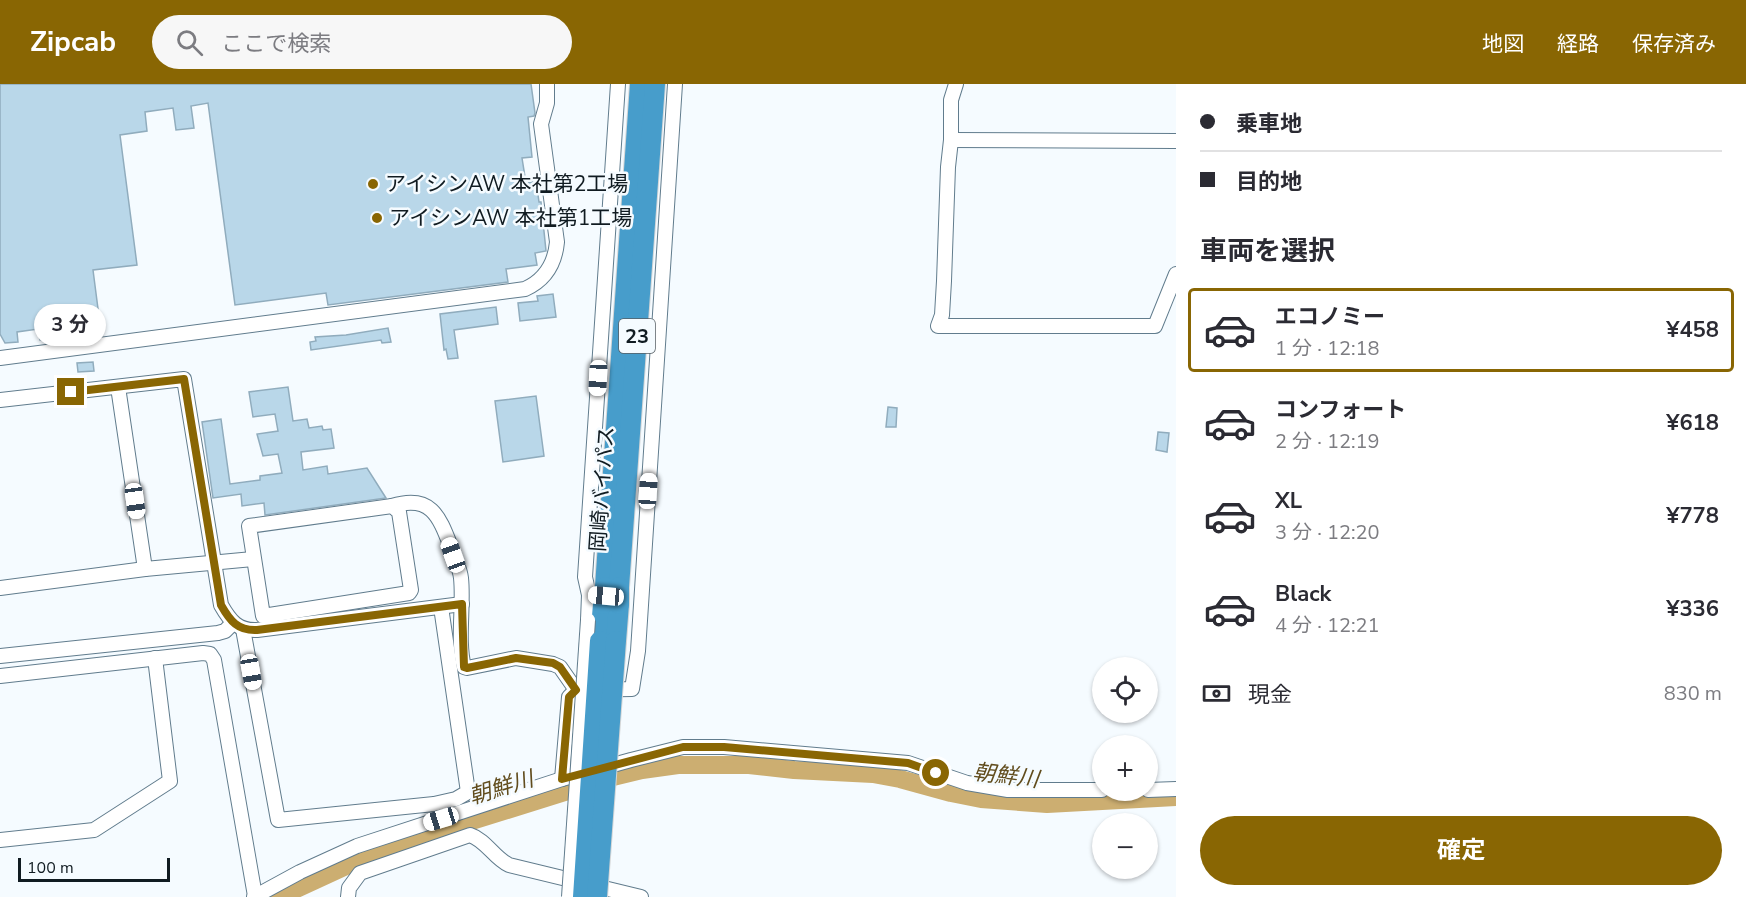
<!DOCTYPE html>
<html lang="ja">
<meta charset="utf-8">
<style>
:root{--surface:#fff;--page:#f7f7f7;--text:#2b2b33;--muted:#7c7c81;--line:#e1e1e2;--accent:#896603}
body{margin:0;font-family:"Nunito Sans","Noto Sans JP",sans-serif;background:var(--page);color:var(--text);height:100vh;display:flex;flex-direction:column;font-size:22px;white-space:nowrap}
*{box-sizing:border-box;margin:0}
p{font-size:20px;color:var(--muted)}
.icon{flex:none;width:33px;height:33px;fill:none;stroke:currentColor;stroke-width:2;stroke-linecap:round;stroke-linejoin:round}
.map{position:relative;flex:1;overflow:hidden}
.drawer{display:flex;flex-direction:column;background:var(--surface);width:570px}
.drawer>*{flex:none}
.hud{display:grid;align-content:center;height:132px;padding:0 24px;background:var(--surface)}
.controls{position:absolute;left:1092px;top:573px;display:grid;gap:12px}
.controls a{display:grid;place-items:center;width:66px;height:66px;border-radius:50%;background:var(--surface);box-shadow:0 2px 4px #0004;font-size:30px}
.scale{position:absolute;left:18px;bottom:15px;width:152px;box-sizing:border-box;padding-left:6px;border:3px solid #101b21;border-top:0;font-size:16px;line-height:21px;white-space:nowrap;color:#101b21;-webkit-text-stroke:4px #f5fbff;paint-order:stroke}
.end{position:absolute;width:27px;height:27px;margin:-14px;border:8px solid #896603;background:#fff;box-shadow:0 0 0 3px #fff}
.from{border-radius:50%}
.bubble{position:absolute;height:42px;border-radius:21px;background:var(--surface);box-shadow:0 2px 4px #0004;font-size:20px;font-weight:700;line-height:42px;text-align:center}
.car{position:absolute;width:18px;height:36px;margin:-18px -9px;border-radius:8px;box-shadow:0 0 4px 2px #0007;background:linear-gradient(#fff 24%,#345 0 40%,#fff 0 76%,#345 0 86%,#fff 0)}
.hud b{display:flex;align-items:center;gap:21px;height:57px;font-size:22px}
.hud b+b{border-top:2px solid var(--line)}
.hud i{width:15px;height:15px;background:var(--text)}
ul{padding:0;list-style:none}
li{display:flex;align-items:center;gap:18px;height:84px;margin:0 12px 9px;padding:0 12px;border:3px solid transparent;border-radius:6px}
li div{flex:1}
li b{display:block;font-size:22px}
li em{font-style:normal;font-weight:700}
li.active{border-color:var(--accent)}
li>.icon{width:54px;height:54px;stroke-width:1.5}
h2{padding:0 24px;font-size:27px;line-height:72px}
.pay{display:flex;align-items:center;gap:15px;height:66px;padding:0 24px;font-size:22px}
.pay p{margin-inline-start:auto}
.button{display:flex;gap:12px;margin-top:auto;padding:12px 24px}
.button a{flex:1;height:69px;border-radius:36px;background:var(--accent);color:#fff;font-size:24px;font-weight:700;line-height:69px;text-align:center}
header{display:flex;align-items:center;gap:36px;box-sizing:border-box;height:84px;padding:0 30px;background:var(--accent);color:#fff}
header strong{font-size:28px}
nav{display:flex;gap:33px;margin-inline-start:auto;font-size:21px}
.search{width:420px;height:54px;background:var(--page);display:flex;align-items:center;gap:15px;box-sizing:border-box;padding:0 21px;border-radius:33px;color:var(--muted);font-size:22px}
main{display:flex;flex:1;min-height:0}
.map>svg:first-child{display:block}
</style>
<header>
<strong>Zipcab</strong>
<div class="search"><svg class="icon" aria-label="search" viewBox="0 0 24 24"><circle cx="10" cy="10" r="6"/><path d="M15 15l6 6"/></svg>ここで検索</div>
<nav><a>地図</a><a>経路</a><a>保存済み</a></nav>
</header>
<main>
<div class="map">
<svg width="1176" height="813" viewBox="0 0 1176 813">
<rect width="100%" height="100%" fill="#f5fbff"/>
<g fill="none" stroke-linecap="round" stroke-linejoin="round">
<polyline stroke="#ccae71" stroke-width="18" points="279,813 359,776 472,737 613,693 642,686 678,681 749,681 794,686 873,690 900,695 951,709 981,715 1047,720 1176,713"/>
</g>
<g fill="#b9d7e9" stroke="#90acbd" stroke-width="1.5">
<polygon points="0,0 531,0 535,29 534,32 528,33 532,73 522,74 526,99 536,97 539,118 541,118 546,167 535,169 537,181 506,185 508,198 328,221 326,209 235,221 208,19 191,22 194,44 176,46 173,24 145,28 147,47 120,51 137,181 93,186 101,248 40,256 38,245 17,248 18,258 5,259 0,250"/>
<polygon points="553,210 556,233 520,237 518,219 538,217 537,212"/>
<polygon points="496,223 498,240 454,246 458,274 448,275 446,265 444,266 440,230"/>
<polygon points="388,244 391,258 382,259 381,256 311,266 310,258 316,257 315,253 346,251"/>
<polygon points="93,278 94,287 78,288 77,279"/>
<polygon points="288,303 293,337 307,335 309,344 322,342 323,346 331,345 334,364 301,368 303,386 327,382 328,390 367,384 386,414 265,431 264,419 242,422 241,410 213,414 202,338 221,335 230,400 260,396 260,392 282,389 278,370 263,372 257,350 278,347 275,330 253,333 249,308"/>
<polygon points="536,312 544,372 503,378 495,317"/>
<polygon points="888,323 897,324 896,343 886,343"/>
<polygon points="1158,348 1169,349 1167,368 1156,366"/>
</g>
<g fill="none" stroke-linecap="round" stroke-linejoin="round">
<g stroke="#617c8d" stroke-width="16">
<g id="minor">
<polyline points="956,0 951,16 951,56 948,83 944,197 942,231 938,242 1155,242 1176,190"/>
<polyline points="951,56 1176,57"/>
<path d="M 0,274 L 525,205 C 545,196 555,179 557,158 L 541,40 L 547,19 L 547,0"/>
<polyline points="118,303 145,485"/>
<path d="M 0,316 L 184,295 L 221,521 C 230,537 238,547 257,546 L 462,520"/>
<polygon points="392,422 399,428 411,506 409,509 263,532 249,442"/>
<path d="M 392,422 C 431,410 439,432 451,463 C 454,473 460,484 461,494 C 464,522 457,556 464,583 L 467,584 L 516,574 L 553,580 L 560,583 L 576,606"/>
<polyline points="0,504 145,485 253,475"/>
<polyline points="612,513 589,511 585,493 618,0"/>
<polyline points="588,536 589,511"/>
<polyline points="243,545 278,736 434,720 456,715 468,708 441,523"/>
<polyline points="0,572 218,549 225,547 233,539"/>
<polyline points="0,592 203,569 210,570 214,576 255,812"/>
<polyline points="562,695 569,613 576,606 632,605 638,567 675,0"/>
<polyline points="1148,706 1176,705"/>
<polyline points="0,756 94,746 170,697 155,574"/>
<polyline points="254,813 300,788 357,762 562,695 631,676 683,663 724,663 908,679 967,699 1008,706 1102,706"/>
<path d="M 348,813 L 349,804 L 360,789 L 470,751 C 486,756 494,774 509,781 L 641,813"/>
</g>
</g>
<g stroke="#d4d6d7" stroke-width="22">
<g id="highway">
<polyline points="605,503 640,0"/>
<polyline points="619,503 655,0"/>
<polyline points="600,557 603,520"/>
<polyline points="616,557 619,520"/>
</g>
</g>
<use href="#minor" stroke="#fff" stroke-width="14"/>
<use href="#highway" stroke="#479dcb" stroke-width="20"/>
<g stroke="#617c8d" stroke-width="16" stroke-linecap="butt">
<polyline id="minor-bridge" points="569,813 588,536"/>
</g>
<g stroke="#d4d6d7" stroke-width="22" stroke-linecap="butt">
<g id="highway-bridge">
<polyline points="603,520 605,503"/>
<polyline points="619,520 619,503"/>
<polyline points="583,813 600,557"/>
<polyline points="597,813 616,557"/>
</g>
</g>
<use href="#minor-bridge" stroke="#fff" stroke-width="14"/>
<use href="#highway-bridge" stroke="#479dcb" stroke-width="20"/>
</g>
<g fill="none" stroke-linecap="round" stroke-linejoin="round">
<path stroke="#896603" stroke-width="8" d="M 71,308 L 184,295 L 221,521 C 230,537 238,547 257,546 L 462,520 L 464,583 L 467,584 L 516,574 L 553,579 L 560,583 L 576,606 L 569,613 L 562,695 L 683,663 L 724,663 L 908,679 L 936,689"/>
</g>
<g fill="#896603" stroke="#f5fbff" stroke-width="2">
<circle cx="373" cy="100" r="6"/>
<circle cx="377" cy="134" r="6"/>
</g>
<g text-anchor="middle" stroke-width="5" stroke-linejoin="round" paint-order="stroke">
<rect fill="#f5fbff" stroke="#555e64" stroke-width="1.5" x="619" y="235" width="36" height="34" rx="4.5"/>
<g font-size="20" font-weight="bold" fill="#101b21">
<text x="637" y="259">23</text>
</g>
<g font-size="21" fill="#101b21" stroke="#f5fbff" text-anchor="start">
<text x="385" y="107">アイシンAW 本社第2工場</text>
<text x="389" y="141">アイシンAW 本社第1工場</text>
</g>
<g font-size="21" fill="#101b21" stroke="#f5fbff">
<text transform="translate(602 405) rotate(-86)" y="7">岡崎バイパス</text>
</g>
<g font-size="22" font-style="italic" fill="#614c1d" stroke="#f5fbff">
<text transform="translate(1006 691) rotate(7)" y="8">朝鮮川</text>
<text transform="translate(501 703) rotate(-17)" y="8">朝鮮川</text>
</g>
</g>
</svg>
<div class="controls">
<a><svg class="icon" aria-label="locate" viewBox="0 0 24 24"><circle cx="12" cy="12" r="6"/><path d="M12 2v4M12 18v4M2 12h4M18 12h4"/></svg></a>
<a>+</a>
<a>−</a>
</div>
<div class="scale">100 m</div>
<i class="end from" style="left:936px;top:689px"></i>
<i class="end" style="left:71px;top:308px"></i>
<div class="bubble" style="left:34px;top:220px;width:72px">3 分</div>
<i class="car" style="left:598px;top:294px;rotate:183deg"></i>
<i class="car" style="left:648px;top:407px;rotate:4deg"></i>
<i class="car" style="left:135px;top:417px;rotate:172deg"></i>
<i class="car" style="left:453px;top:471px;rotate:340deg"></i>
<i class="car" style="left:606px;top:512px;rotate:275deg"></i>
<i class="car" style="left:251px;top:588px;rotate:170deg"></i>
<i class="car" style="left:441px;top:735px;rotate:253deg"></i>
</div>
<section class="drawer">
<div class="hud">
<b><i class="from"></i>乗車地</b>
<b><i></i>目的地</b>
</div>
<h2>車両を選択</h2>
<ul>
<li class="active"><svg class="icon" aria-label="car" viewBox="0 0 24 24"><path d="M5 17H2v-5l4-1 3-4h7l3 4 3 1v5h-3M9 17h6M6 11h13"/><circle cx="7" cy="17" r="2"/><circle cx="17" cy="17" r="2"/></svg><div><b>エコノミー</b><p>1 分 · 12:18</p></div><em>¥458</em></li>
<li><svg class="icon" aria-label="car" viewBox="0 0 24 24"><path d="M5 17H2v-5l4-1 3-4h7l3 4 3 1v5h-3M9 17h6M6 11h13"/><circle cx="7" cy="17" r="2"/><circle cx="17" cy="17" r="2"/></svg><div><b>コンフォート</b><p>2 分 · 12:19</p></div><em>¥618</em></li>
<li><svg class="icon" aria-label="car" viewBox="0 0 24 24"><path d="M5 17H2v-5l4-1 3-4h7l3 4 3 1v5h-3M9 17h6M6 11h13"/><circle cx="7" cy="17" r="2"/><circle cx="17" cy="17" r="2"/></svg><div><b>XL</b><p>3 分 · 12:20</p></div><em>¥778</em></li>
<li><svg class="icon" aria-label="car" viewBox="0 0 24 24"><path d="M5 17H2v-5l4-1 3-4h7l3 4 3 1v5h-3M9 17h6M6 11h13"/><circle cx="7" cy="17" r="2"/><circle cx="17" cy="17" r="2"/></svg><div><b>Black</b><p>4 分 · 12:21</p></div><em>¥336</em></li>
</ul>
<div class="pay"><svg class="icon" aria-label="cash" viewBox="0 0 24 24"><path d="M3 7h18v10H3z"/><circle cx="12" cy="12" r="2"/></svg>現金<p>830 m</p></div>
<div class="button"><a>確定</a></div>
</section>
</main>
